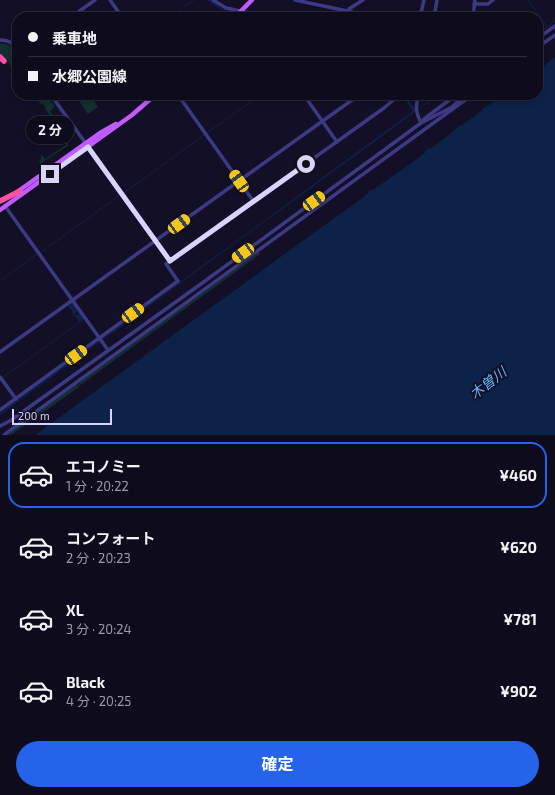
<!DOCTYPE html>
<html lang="ja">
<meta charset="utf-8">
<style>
:root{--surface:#0e0b1c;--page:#1c1929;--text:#f1f3f6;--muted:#9b9ba3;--line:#2e2b3b;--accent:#2563eb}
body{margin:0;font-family:"Exo 2","Noto Sans JP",sans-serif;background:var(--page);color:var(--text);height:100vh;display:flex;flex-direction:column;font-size:15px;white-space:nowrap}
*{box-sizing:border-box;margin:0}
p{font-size:13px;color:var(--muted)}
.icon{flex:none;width:22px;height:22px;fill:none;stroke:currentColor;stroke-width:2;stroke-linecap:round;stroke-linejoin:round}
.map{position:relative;height:435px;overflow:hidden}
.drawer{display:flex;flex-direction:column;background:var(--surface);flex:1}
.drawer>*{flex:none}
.hud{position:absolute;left:12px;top:12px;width:531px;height:88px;border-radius:16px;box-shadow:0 2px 6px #0003,0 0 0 1px var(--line);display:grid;align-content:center;height:88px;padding:0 16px;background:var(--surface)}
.scale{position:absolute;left:12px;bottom:10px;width:100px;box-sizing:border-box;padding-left:4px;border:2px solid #d9d4ff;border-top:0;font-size:11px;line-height:14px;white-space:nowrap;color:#d9d4ff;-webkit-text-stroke:3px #130f26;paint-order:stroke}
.end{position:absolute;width:18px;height:18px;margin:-9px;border:5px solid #d9d4ff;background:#111;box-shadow:0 0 0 2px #111}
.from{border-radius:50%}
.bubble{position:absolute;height:28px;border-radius:14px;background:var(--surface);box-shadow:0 2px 6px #0003,0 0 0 1px var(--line);font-size:13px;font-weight:700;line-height:28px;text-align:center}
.car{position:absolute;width:12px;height:24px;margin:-12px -6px;border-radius:5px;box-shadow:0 0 3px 1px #0007;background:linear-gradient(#f5c518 24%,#345 0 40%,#f5c518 0 76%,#345 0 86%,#f5c518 0)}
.hud b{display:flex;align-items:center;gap:14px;height:38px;font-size:15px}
.hud b+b{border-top:1px solid var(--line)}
.hud i{width:10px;height:10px;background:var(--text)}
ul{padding:7px 0 0;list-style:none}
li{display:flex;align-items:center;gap:12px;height:66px;margin:0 8px 6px;padding:0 8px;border:2px solid transparent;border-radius:16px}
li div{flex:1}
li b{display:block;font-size:15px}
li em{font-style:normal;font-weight:700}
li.active{border-color:var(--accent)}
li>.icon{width:36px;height:36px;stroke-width:1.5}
.button{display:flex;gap:8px;margin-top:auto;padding:8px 16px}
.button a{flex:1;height:46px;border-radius:24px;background:var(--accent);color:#fff;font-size:16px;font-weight:700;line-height:46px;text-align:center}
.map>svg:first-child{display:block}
</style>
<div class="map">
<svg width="555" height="435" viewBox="0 0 555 435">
<rect width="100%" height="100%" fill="#130f26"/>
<g fill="#12302f">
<polygon points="3,43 11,46 17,56 17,75 10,65 8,61 0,53 0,44"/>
<path d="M 33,95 L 45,95 L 51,103 L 52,102 L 55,106 L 50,111 L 52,114 L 59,119 L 59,120 L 58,122 L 59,125 L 62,123 L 64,125 C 61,128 57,130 56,133 C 53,139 57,142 52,147 L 53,145 L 52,142 L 53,140 L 50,136 L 55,132 C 55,128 54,122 52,118 C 49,113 46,113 45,106 L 40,103 Z"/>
<polygon points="75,95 90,95 98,107 88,114"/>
<polygon points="61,132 69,145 40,164 39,162 41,159 41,156 42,155 45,159 66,145 60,136 59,133"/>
<polygon points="259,252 260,254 79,386 79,384 80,383 80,382"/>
<polygon points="77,384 79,387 11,435 7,435"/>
</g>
<g fill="#0c2248">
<path d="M 207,0 L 210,0 L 224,10 L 256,17 C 237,17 221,12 207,0 Z"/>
<polygon points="555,57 555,435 35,435 275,261 369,193 368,192 372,189 373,190 425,153 425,151 429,148 430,149 454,131 454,130 460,125 461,126 483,110 482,109 489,105 496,100 503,99 508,95 538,95 538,73 542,70 545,65"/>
<polygon points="402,95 405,95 415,109 418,109 436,95 439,95 415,112 0,415 0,413 257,226 413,111"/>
<polygon points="72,302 79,312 78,313 77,312 75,313 77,316 79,314 78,313 79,312 84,318 79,322 68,306"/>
</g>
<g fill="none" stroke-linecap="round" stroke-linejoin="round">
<g stroke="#0c2248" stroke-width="1">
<polyline points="528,0 547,27"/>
<polyline points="376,15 384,17"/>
<polyline points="170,17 194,0"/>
<polyline points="538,33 555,21"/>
<polyline points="12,47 17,55"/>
<polyline points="46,95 51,103 52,102"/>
<polyline points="58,97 62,95"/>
<polyline points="207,133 260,95"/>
<polyline points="124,193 204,135"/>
<polyline points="40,253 120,195"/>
<polyline points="0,281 37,254"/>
<polyline points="2,378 83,320"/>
</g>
<g stroke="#3d3a85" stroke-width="3.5">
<polyline points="110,0 122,17"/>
<polyline points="213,0 226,8 269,17"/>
<polyline points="295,0 376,17"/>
<polyline points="474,4 488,4 493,0"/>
<polyline points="348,11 349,9 363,0"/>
<polyline points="71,17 95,0"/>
<polyline points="420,17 424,0"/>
<polyline points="434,17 437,0"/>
<polyline points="473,17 475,0"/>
<polyline points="538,38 555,26"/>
<path d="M 0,40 C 8,40 12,42 17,49"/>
<polyline points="538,47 555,35"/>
<polyline points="51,95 170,261 384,108 399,95"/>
<polyline points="178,95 254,202"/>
<polyline points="304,95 337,142"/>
<path d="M 418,95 C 416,108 415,110 421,123 L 452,107 L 465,95"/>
<polyline points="5,206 108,350"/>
<polyline points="0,352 359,95"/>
<polyline points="0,377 16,399"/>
<polyline points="0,410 178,281 166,264 170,261"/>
<polyline points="0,426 10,421 205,281 421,123 424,119 456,95"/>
<polyline points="4,435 472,95"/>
</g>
<g stroke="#c25bff" stroke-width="4.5">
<polyline points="235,17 252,0"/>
<polyline points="17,192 100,133 116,124"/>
<polyline points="0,210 132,115 155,95"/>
</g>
<g stroke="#ff4fa3" stroke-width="5.5">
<polyline points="0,57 4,61"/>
<polyline points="0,201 20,191"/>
</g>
</g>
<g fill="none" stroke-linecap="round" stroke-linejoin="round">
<polyline stroke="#d9d4ff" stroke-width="5" points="50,174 88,147 170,261 306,164"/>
</g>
<g text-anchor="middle" stroke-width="4" stroke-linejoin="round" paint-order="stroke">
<g font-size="14" font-style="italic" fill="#62b6ff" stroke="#130f26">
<text transform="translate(488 383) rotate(-38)" y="5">木曽川</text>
</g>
</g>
</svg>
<div class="scale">200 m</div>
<i class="end from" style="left:306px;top:164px"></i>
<i class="end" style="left:50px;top:174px"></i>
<div class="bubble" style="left:26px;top:116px;width:48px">2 分</div>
<i class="car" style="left:239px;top:181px;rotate:325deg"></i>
<i class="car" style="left:314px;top:201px;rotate:54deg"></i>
<i class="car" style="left:179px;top:224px;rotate:54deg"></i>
<i class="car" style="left:243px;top:253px;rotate:234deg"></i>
<i class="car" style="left:133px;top:313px;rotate:54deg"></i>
<i class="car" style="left:76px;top:355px;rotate:54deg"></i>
<div class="hud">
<b><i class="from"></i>乗車地</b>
<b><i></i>水郷公園線</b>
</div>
</div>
<section class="drawer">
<ul>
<li class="active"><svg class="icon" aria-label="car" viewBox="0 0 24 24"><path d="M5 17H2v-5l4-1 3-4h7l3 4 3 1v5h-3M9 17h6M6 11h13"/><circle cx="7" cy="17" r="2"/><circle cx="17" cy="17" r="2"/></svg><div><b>エコノミー</b><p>1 分 · 20:22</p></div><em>¥460</em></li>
<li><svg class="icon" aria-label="car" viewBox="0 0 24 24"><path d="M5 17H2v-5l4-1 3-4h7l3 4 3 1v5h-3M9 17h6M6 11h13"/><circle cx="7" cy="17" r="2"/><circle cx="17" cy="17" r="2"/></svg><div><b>コンフォート</b><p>2 分 · 20:23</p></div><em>¥620</em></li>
<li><svg class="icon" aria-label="car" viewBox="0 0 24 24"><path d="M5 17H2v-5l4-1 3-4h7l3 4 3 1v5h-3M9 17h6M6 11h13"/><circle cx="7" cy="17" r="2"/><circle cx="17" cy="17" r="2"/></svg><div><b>XL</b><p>3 分 · 20:24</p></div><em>¥781</em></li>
<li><svg class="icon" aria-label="car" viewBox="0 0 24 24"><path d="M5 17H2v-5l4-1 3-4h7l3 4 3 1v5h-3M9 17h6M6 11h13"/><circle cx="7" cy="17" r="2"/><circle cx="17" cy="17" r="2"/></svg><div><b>Black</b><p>4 分 · 20:25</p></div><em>¥902</em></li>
</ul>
<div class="button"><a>確定</a></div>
</section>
